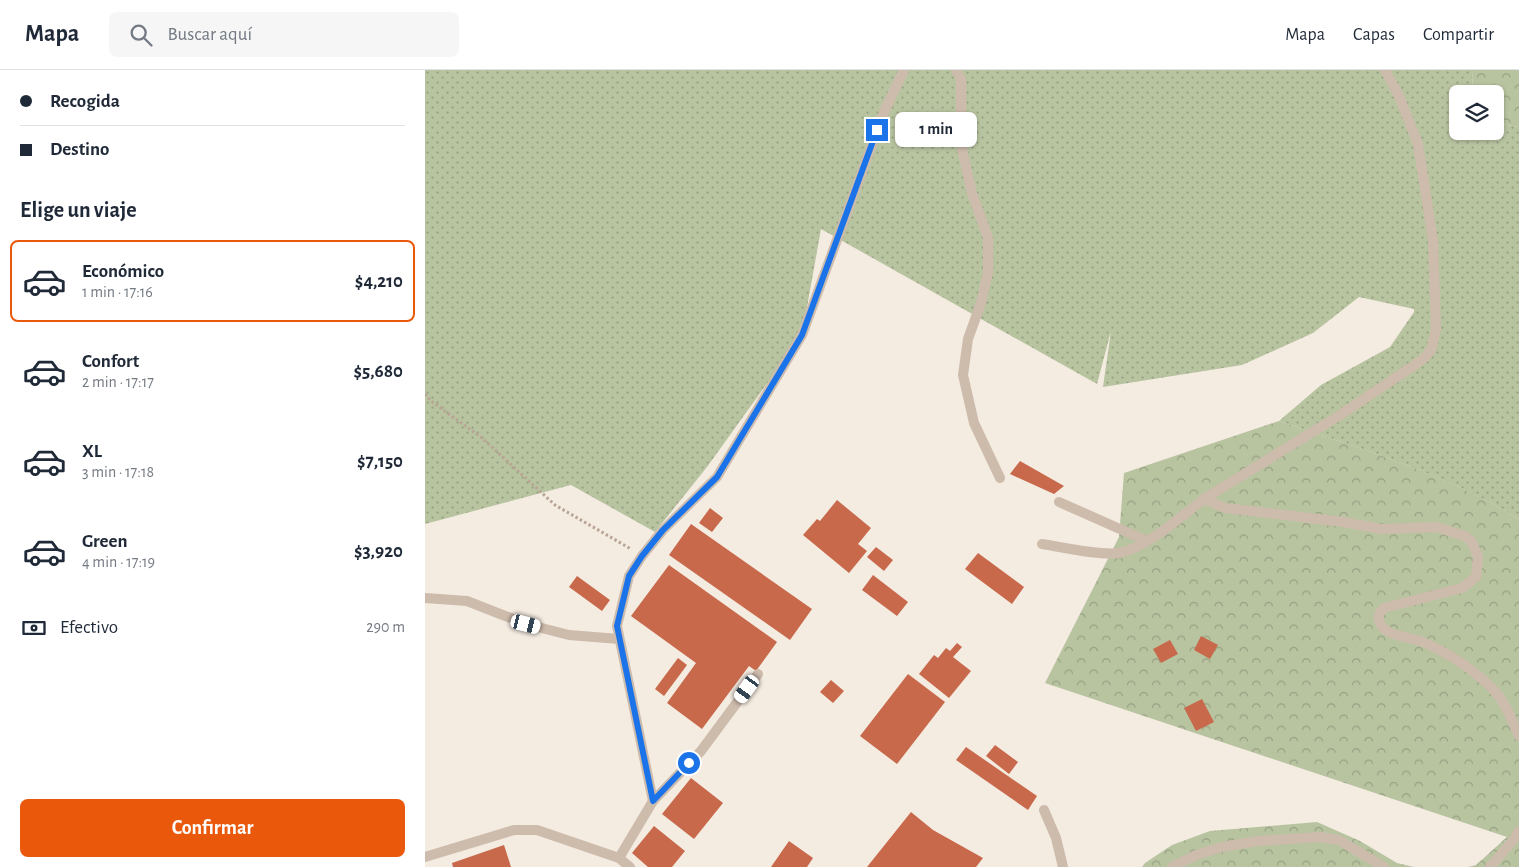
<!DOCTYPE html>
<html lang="es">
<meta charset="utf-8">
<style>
:root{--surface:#fff;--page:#f6f6f7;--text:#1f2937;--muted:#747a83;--line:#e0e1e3;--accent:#ea580c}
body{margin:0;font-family:"Alegreya Sans",sans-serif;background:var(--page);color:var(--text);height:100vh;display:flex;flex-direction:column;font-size:19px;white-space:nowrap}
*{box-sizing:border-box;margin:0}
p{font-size:16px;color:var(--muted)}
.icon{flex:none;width:28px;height:28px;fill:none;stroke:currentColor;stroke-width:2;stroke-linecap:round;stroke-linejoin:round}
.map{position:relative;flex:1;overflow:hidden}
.details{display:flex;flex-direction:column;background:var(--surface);width:425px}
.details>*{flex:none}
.guide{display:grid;align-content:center;height:110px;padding:0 20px;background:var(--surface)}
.buttons{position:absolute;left:1024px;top:15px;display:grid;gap:10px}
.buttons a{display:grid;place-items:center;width:55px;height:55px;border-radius:8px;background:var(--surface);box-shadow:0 1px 4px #0004;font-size:25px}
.end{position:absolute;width:22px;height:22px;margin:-11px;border:6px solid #1a73e8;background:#fff;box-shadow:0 0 0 2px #fff}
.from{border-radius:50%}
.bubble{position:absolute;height:35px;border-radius:8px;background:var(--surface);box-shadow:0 1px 4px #0004;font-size:16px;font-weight:700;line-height:35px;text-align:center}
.car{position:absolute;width:15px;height:30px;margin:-15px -8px;border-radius:6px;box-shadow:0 0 4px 1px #0007;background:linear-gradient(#fff 24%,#345 0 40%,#fff 0 76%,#345 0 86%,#fff 0)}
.guide b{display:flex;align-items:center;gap:18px;height:48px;font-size:19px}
.guide b+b{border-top:1px solid var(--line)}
.guide i{width:12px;height:12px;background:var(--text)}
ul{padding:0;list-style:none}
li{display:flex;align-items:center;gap:15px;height:82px;margin:0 10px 8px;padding:0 10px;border:2px solid transparent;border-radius:8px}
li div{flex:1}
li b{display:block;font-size:19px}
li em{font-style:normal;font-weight:700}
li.current{border-color:var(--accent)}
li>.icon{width:45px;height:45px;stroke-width:1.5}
h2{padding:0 20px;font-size:22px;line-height:60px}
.pay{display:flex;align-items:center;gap:12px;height:55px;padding:0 20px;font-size:19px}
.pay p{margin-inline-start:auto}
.primary-button{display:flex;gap:10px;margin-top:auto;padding:10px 20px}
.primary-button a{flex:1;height:58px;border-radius:8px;background:var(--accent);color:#fff;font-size:20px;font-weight:700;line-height:58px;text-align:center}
header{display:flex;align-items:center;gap:30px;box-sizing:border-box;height:70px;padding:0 25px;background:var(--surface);border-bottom:1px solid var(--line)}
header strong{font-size:24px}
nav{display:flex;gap:28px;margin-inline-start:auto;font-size:18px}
.search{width:350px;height:45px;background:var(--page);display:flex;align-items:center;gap:12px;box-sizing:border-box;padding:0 18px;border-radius:8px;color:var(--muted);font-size:19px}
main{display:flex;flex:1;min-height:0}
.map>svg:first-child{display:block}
</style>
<header>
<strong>Mapa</strong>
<div class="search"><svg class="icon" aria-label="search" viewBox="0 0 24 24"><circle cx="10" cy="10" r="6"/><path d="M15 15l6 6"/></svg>Buscar aquí</div>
<nav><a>Mapa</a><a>Capas</a><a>Compartir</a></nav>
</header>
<main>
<section class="details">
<div class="guide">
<b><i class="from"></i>Recogida</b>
<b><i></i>Destino</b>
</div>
<h2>Elige un viaje</h2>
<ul>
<li class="current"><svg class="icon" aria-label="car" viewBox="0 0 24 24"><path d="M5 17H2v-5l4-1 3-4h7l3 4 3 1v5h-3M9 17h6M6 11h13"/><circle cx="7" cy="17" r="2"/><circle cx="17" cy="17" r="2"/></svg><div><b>Económico</b><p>1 min · 17:16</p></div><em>$4,210</em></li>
<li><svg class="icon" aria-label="car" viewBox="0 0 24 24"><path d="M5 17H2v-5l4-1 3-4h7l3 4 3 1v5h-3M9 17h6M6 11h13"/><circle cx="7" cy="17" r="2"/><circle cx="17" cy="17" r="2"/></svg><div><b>Confort</b><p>2 min · 17:17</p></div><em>$5,680</em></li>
<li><svg class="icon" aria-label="car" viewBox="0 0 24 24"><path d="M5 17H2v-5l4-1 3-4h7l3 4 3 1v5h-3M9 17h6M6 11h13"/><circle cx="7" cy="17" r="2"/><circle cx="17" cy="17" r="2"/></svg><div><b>XL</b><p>3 min · 17:18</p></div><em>$7,150</em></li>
<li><svg class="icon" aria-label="car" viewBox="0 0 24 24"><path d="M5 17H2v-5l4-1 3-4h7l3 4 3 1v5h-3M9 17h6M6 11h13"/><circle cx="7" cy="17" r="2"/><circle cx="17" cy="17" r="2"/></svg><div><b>Green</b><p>4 min · 17:19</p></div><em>$3,920</em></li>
</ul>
<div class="pay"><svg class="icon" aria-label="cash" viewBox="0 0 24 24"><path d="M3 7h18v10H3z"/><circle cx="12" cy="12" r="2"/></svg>Efectivo<p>290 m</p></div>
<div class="primary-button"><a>Confirmar</a></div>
</section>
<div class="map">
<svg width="1094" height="797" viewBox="0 0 1094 797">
<defs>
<pattern id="grass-dots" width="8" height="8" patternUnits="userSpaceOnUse" patternTransform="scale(1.25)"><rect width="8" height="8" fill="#b8c4a0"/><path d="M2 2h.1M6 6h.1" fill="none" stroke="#97a083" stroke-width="1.8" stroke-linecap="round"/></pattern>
<pattern id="forest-crowns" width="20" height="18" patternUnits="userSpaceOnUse" patternTransform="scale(1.25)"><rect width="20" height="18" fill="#b8c4a0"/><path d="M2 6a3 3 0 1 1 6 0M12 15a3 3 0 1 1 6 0" fill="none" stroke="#97a083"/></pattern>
</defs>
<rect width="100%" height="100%" fill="#f4ebe1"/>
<path fill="url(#grass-dots)" d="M 0,0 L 1047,0 L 1048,24 L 1032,24 L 1032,61 L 1070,61 L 1070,53 L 1094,57 L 1094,449 C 1019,403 936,379 854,351 L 896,315 L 965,277 L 989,242 L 989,239 L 934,227 L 888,263 L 817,295 L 678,317 L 686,261 L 672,314 L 396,159 L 377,265 L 282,397 L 230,462 L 146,415 L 0,454 Z"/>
<g fill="url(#forest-crowns)">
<polygon points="1047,0 1094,0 1094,57 1070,53 1070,24 1048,24"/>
<path d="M 854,351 C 936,379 1020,403 1094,449 L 1094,797 L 1043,797 L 1051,795 L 1082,767 L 620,613 L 694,467 L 699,403 Z"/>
<polygon points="892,752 935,771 972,793 989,797 717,797 720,793 747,775 785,761"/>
</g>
<g fill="#c8694b">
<polygon points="595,391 639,416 629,424 585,404"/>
<polygon points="412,430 446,458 433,474 442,481 424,503 378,465 392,449 395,451"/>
<polygon points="285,438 298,448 287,462 274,453"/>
<polygon points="266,454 387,539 365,570 244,485"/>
<polygon points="451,477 468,490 459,501 442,487"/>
<polygon points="553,483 599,517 587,534 540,499"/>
<polygon points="244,495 352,572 331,601 324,596 277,659 242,633 271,593 206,546"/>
<polygon points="448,505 483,532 472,546 437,520"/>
<polygon points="152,506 185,530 177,541 144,517"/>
<polygon points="776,566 793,575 785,589 769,580"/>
<polygon points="745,570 753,584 736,593 728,579"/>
<polygon points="532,573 537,577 528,587 546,601 524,628 494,604 509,585 513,588 521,578 525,581"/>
<polygon points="253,588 262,595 239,626 230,619"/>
<polygon points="483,604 520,632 472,694 435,666"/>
<polygon points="406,610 419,621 408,633 395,622"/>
<polygon points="777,629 789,652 771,661 759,638"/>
<polygon points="570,675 593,692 584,704 561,686"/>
<polygon points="541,677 612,726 603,740 531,690"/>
<polygon points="266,708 298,733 269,769 237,744"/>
<polygon points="486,742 508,760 558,788 551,797 442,797"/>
<polygon points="229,756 260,781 247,797 223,797 207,783"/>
<polygon points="364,771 388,788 382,797 346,797"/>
<polygon points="79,775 86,797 28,797 27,793"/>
</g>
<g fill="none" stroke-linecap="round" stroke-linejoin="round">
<polyline stroke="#b9a596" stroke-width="3" stroke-dasharray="2.5 2.5" stroke-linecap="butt" points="0,324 6,331 57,368 130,435 206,479"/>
<g stroke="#cdbbac" stroke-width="10">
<polyline points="531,0 536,9 536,75 547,123 563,168 563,202 556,233 543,269 538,305 549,353 575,408"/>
<polyline points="779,429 915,345 988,296 998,289 1006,280 1011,260 1008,171 993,74 974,26 960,0"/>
<polyline points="634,432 722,471"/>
<path d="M 617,474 C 637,477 675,486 694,483 C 721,478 757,446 779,429 L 800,438 L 918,452 L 956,459 L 1011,457 L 1040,466 L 1047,472 L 1053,487 L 1051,507 L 1037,518 L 959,538 C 954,543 951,548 956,555 C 963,567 986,567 998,572 C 1025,584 1053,602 1073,625 C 1082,636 1088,653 1094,666"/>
<polyline points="0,528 42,531 101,554 144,565 194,569"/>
<polyline points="228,731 192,556 204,506 217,486 238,460 292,407 377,265 459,42 479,0"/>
<polyline points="619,740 631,768 638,797"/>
<polyline points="0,787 89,760 112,760 194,788 205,797"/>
<polyline points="194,788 228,731 276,681 333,604"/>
<polyline points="747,797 771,785 797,777 833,771 895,767 914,770 959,797"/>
<polyline points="1065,797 1090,768 1094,761"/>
</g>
</g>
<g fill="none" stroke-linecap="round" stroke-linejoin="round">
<polyline stroke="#1a73e8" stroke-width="6" points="264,693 228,731 192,556 204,506 217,486 238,460 292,407 377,265 452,60"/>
</g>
</svg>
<div class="buttons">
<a><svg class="icon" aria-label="layers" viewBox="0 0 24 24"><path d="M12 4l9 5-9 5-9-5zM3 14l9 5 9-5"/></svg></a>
</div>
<i class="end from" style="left:264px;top:693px"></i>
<i class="end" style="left:452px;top:60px"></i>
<div class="bubble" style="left:470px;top:42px;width:82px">1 min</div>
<i class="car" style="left:101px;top:554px;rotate:104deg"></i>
<i class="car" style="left:322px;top:619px;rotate:216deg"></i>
</div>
</main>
